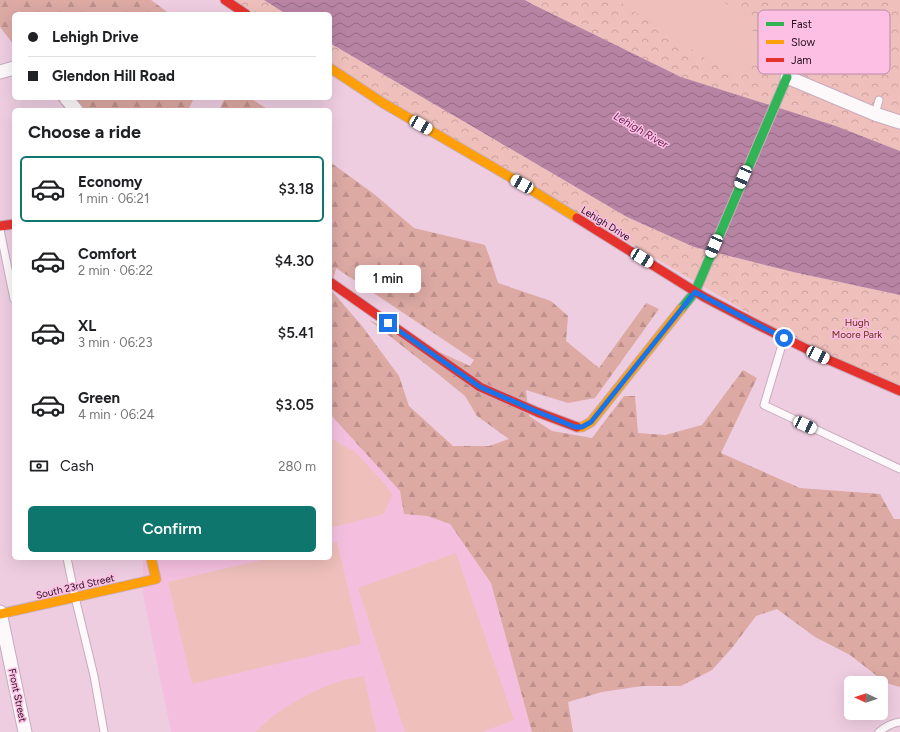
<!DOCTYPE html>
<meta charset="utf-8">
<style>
:root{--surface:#fff;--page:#f6f6f6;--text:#202124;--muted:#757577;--line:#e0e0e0;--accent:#0f766e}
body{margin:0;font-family:Figtree,sans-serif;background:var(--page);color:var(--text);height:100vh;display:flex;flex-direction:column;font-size:15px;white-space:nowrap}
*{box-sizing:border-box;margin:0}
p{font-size:13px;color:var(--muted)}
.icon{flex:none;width:22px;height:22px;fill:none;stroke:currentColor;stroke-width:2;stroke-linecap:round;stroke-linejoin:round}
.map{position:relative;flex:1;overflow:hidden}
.panel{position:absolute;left:12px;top:108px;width:320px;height:452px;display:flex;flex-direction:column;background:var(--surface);border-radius:6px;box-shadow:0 4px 16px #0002}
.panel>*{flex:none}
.banner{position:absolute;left:12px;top:12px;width:320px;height:88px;border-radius:6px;box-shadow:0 4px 16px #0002;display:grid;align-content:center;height:88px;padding:0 16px;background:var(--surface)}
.needle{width:26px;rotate:274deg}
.buttons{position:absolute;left:844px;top:676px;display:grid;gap:8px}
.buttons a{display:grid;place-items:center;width:44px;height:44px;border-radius:6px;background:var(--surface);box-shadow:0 4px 16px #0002;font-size:20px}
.end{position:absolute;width:18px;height:18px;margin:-9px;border:5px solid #1a73e8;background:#fff;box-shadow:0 0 0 2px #fff}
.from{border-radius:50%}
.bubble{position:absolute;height:28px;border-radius:6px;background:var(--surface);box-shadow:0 4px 16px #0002;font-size:13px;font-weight:600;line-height:28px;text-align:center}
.car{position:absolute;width:12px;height:24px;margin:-12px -6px;border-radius:5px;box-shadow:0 0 3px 1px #0007;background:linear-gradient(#fff 24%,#345 0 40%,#fff 0 76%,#345 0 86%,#fff 0)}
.banner b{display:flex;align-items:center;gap:14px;height:38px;font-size:15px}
.banner b+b{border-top:1px solid var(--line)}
.banner i{width:10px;height:10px;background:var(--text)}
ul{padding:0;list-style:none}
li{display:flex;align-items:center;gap:12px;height:66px;margin:0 8px 6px;padding:0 8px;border:2px solid transparent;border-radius:6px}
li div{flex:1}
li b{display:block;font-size:15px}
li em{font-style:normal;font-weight:600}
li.selected{border-color:var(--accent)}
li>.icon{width:36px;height:36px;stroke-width:1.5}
h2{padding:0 16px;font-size:18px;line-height:48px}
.pay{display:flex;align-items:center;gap:10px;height:44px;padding:0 16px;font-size:15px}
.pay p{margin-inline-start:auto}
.button{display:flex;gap:8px;margin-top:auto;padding:8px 16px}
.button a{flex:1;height:46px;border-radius:6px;background:var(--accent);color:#fff;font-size:16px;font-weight:600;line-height:46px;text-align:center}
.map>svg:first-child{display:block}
</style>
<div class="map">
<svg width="900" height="732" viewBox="0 0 900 732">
<defs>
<pattern id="forest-firs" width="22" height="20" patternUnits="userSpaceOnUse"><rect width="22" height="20" fill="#dca9a3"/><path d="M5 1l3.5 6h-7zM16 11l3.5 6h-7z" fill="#bd908c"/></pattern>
<pattern id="park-crowns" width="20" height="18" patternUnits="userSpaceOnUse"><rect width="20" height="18" fill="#eebfbb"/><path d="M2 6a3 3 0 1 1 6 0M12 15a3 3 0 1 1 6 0" fill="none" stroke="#cca3a0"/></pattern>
<pattern id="water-waves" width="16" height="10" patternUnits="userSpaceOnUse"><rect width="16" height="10" fill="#b784a3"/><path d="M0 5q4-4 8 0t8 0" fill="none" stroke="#956a84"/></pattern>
</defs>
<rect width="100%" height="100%" fill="#efcde1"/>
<polygon fill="#f4bfdf" points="330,414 400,491 404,514 427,516 450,524 491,583 532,732 171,732 143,594 143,564 142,558 330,558"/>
<g fill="url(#forest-firs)" fill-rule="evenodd">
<polygon points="0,0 151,0 170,14 14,14 14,45 0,27"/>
<polygon points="56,98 194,98 188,110 66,110"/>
<polygon points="225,98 250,98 269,110 219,110"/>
<path d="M 330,162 L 374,194 L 414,228 L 485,245 L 491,261 L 498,283 L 551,301 L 568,316 L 566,341 L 599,368 L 646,303 L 659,309 L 595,398 L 568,403 L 526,390 L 529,416 L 552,431 L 592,438 L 624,396 L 635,396 L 638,433 L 665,435 L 702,425 L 743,370 L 757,378 L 721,453 L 800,488 L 880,494 L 894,519 L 900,519 L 900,687 L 886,683 L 850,655 L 815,637 L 777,609 L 756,616 L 732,648 L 712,670 L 681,686 L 642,686 L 602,692 L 568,702 L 573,732 L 532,732 L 491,583 L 450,524 L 427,516 L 404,514 L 400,491 L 330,414 ZM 336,268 L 474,360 L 470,366 L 369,320 L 433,370 L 465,396 L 477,416 L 509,439 L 489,446 L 453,446 L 409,406 L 399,376 L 362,326 L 331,290 Z"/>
</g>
<g fill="url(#park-crowns)">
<polygon points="225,0 264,0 286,14 246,14"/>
<polygon points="525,0 900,0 900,151 836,126 681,77 532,4"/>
<polygon points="330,43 345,52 627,217 694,247 793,272 900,295 900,391 829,360 330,68"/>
</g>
<g fill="#eebfbb">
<polygon points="617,0 720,0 748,17 761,53 737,79"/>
<polygon points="330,438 355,452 385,484 392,495 384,514 330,528"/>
<polygon points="337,542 361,644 192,684 168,582 270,558 330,558 330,544"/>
<polygon points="456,553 514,720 482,732 405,732 358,588"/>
<path d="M 364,676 L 376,732 L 256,732 C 277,709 308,693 337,682 C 346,679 355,678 364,676 Z"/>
</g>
<polygon fill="url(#water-waves)" points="264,0 525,0 532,4 681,77 836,126 900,151 900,295 793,272 694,247 627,217 345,52 330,43 330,14 286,14"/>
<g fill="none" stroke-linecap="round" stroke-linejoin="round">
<g stroke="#c7acbd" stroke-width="9">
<g id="lane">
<polyline points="875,114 879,100"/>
<polyline points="0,230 14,299"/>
<polyline points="784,338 764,405 900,469"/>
<polyline points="67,558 75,597 94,676 104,732"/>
<path d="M 879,732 C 885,727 892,723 900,722"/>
</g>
</g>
<g stroke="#c7acbd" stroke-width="15">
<g id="street">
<polyline points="0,72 14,68"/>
<polyline points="787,77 875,114 900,122"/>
<polyline points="66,98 76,110"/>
<polyline points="0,612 25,732"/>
</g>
</g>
<g stroke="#c7acbd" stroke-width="11">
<polyline id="fast" points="681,309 695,292 787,77"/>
</g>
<g stroke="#c7acbd" stroke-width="11">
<g id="slow">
<polyline points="330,68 383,103 522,184 577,218"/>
<polyline points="577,427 582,427 591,422 681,309"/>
<polyline points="0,614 156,579 151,558"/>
</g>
</g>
<g stroke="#c7acbd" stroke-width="11">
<g id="jam">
<polyline points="225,0 246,14"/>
<polyline points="577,218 704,297 752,322 829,360 900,391"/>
<polyline points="0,226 14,224"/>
<polyline points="330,282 480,387 537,412 577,427"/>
</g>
</g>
<use href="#lane" stroke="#fdf8fa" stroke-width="7"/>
<use href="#street" stroke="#fdf8fa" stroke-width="13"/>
<use href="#fast" stroke="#30b455" stroke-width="9"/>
<use href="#slow" stroke="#ff9f0a" stroke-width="9"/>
<use href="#jam" stroke="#e5322d" stroke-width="9"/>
</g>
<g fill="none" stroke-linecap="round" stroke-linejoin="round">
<polyline stroke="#1a73e8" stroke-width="5" points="388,323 480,387 538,412 575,427 582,427 591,422 695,292 752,322 784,338"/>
</g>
<g text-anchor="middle" stroke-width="3" stroke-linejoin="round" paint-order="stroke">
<g font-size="10" fill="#240e1c" stroke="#fdbfe4">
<text transform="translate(606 223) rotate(32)" y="4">Lehigh Drive</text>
<text transform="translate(75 586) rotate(-13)" y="4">South 23rd Street</text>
<text transform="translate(18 695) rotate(78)" y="4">Front Street</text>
</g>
<g font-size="10" fill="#682c11" stroke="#fdbfe4">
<text x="857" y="326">Hugh<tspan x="857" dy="12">Moore Park</tspan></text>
</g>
<g font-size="11" font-style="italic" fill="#672051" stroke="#fdbfe4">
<text transform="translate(641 130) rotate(30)" y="4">Lehigh River</text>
</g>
</g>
<rect x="758" y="10" width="132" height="64" rx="6" fill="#fdbfe4" stroke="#bc8aa8" stroke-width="1"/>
<rect x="766" y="22" width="18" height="4" fill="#30b455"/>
<rect x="766" y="40" width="18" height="4" fill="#ff9f0a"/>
<rect x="766" y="58" width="18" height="4" fill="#e5322d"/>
<g font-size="11" fill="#240e1c">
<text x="791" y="28">Fast</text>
<text x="791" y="46">Slow</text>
<text x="791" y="64">Jam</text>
</g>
</svg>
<div class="buttons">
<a><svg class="needle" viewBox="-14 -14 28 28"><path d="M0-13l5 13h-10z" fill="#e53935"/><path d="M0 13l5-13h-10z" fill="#757577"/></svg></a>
</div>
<i class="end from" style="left:784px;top:338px"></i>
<i class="end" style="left:388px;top:323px"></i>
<div class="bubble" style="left:355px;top:265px;width:66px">1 min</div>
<i class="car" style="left:421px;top:125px;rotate:120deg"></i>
<i class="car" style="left:743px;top:177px;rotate:203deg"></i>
<i class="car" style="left:522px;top:184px;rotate:300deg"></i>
<i class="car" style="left:714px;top:246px;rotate:203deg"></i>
<i class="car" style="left:642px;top:258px;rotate:122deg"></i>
<i class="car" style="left:818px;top:355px;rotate:116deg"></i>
<i class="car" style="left:805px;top:425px;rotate:115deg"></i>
<div class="banner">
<b><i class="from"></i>Lehigh Drive</b>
<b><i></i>Glendon Hill Road</b>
</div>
<section class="panel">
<h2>Choose a ride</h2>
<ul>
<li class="selected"><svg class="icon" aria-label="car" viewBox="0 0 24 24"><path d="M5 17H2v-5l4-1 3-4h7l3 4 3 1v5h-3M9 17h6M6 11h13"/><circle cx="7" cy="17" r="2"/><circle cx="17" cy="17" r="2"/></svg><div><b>Economy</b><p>1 min · 06:21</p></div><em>$3.18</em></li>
<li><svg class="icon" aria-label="car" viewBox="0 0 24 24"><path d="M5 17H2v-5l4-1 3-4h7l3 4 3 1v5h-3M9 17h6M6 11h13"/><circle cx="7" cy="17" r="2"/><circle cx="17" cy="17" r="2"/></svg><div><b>Comfort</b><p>2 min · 06:22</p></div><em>$4.30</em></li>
<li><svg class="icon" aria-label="car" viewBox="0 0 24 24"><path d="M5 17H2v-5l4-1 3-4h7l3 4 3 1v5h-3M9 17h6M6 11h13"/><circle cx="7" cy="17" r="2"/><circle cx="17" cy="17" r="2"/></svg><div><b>XL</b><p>3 min · 06:23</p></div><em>$5.41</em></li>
<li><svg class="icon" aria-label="car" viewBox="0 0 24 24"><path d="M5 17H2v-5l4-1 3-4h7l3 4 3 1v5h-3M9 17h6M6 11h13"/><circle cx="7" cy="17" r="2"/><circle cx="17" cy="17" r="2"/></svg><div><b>Green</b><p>4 min · 06:24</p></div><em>$3.05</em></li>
</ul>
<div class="pay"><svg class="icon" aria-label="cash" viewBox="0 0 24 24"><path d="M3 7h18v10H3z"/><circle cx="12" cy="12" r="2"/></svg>Cash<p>280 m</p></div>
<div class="button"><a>Confirm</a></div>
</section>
</div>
